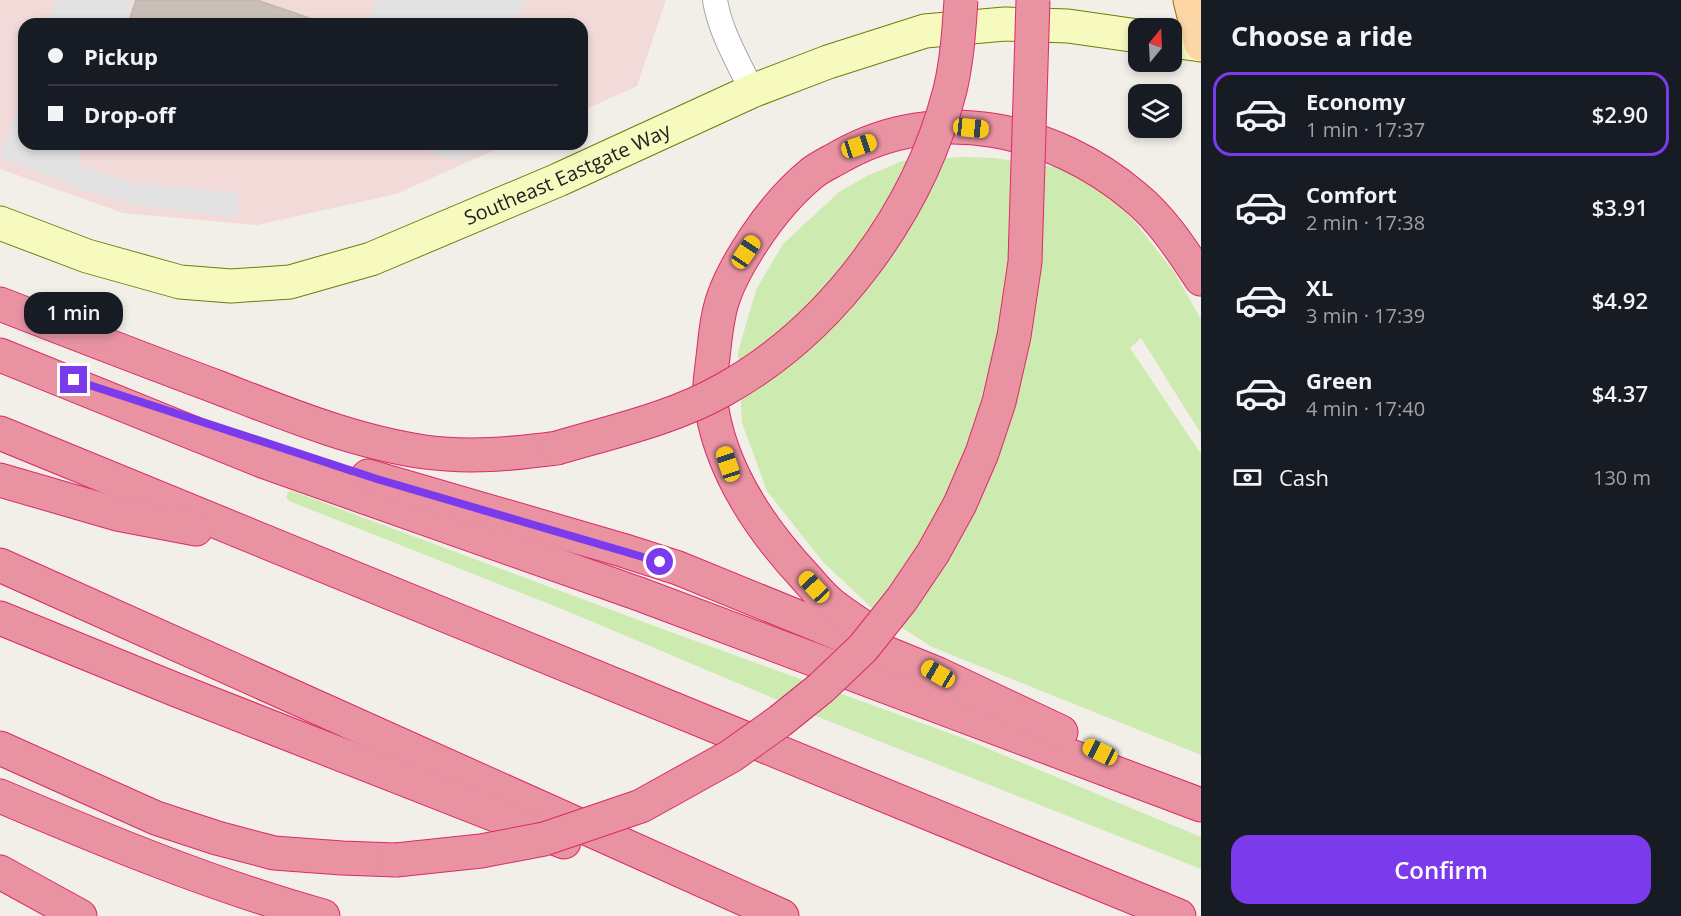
<!DOCTYPE html>
<meta charset="utf-8">
<style>
:root{--surface:#171b24;--page:#242831;--text:#f1f3f6;--muted:#9ea1a6;--line:#363941;--accent:#7c3aed}
body{margin:0;font-family:"Open Sans",sans-serif;background:var(--page);color:var(--text);height:100vh;display:flex;flex-direction:column;font-size:22px;white-space:nowrap}
*{box-sizing:border-box;margin:0}
p{font-size:20px;color:var(--muted)}
.icon{flex:none;width:33px;height:33px;fill:none;stroke:currentColor;stroke-width:2;stroke-linecap:round;stroke-linejoin:round}
.map{position:relative;flex:1;overflow:hidden}
.sheet{display:flex;flex-direction:column;background:var(--surface);width:480px}
.sheet>*{flex:none}
.hud{position:absolute;left:18px;top:18px;width:570px;height:132px;border-radius:18px;box-shadow:0 3px 9px #0003;display:grid;align-content:center;height:132px;padding:0 30px;background:var(--surface)}
.needle{width:39px;rotate:18deg}
.controls{position:absolute;left:1128px;top:18px;display:grid;gap:12px}
.controls a{display:grid;place-items:center;width:54px;height:54px;border-radius:12px;background:var(--surface);box-shadow:0 3px 9px #0003;font-size:30px}
.end{position:absolute;width:27px;height:27px;margin:-14px;border:8px solid #7c3aed;background:#fff;box-shadow:0 0 0 3px #fff}
.from{border-radius:50%}
.bubble{position:absolute;height:42px;border-radius:18px;background:var(--surface);box-shadow:0 3px 9px #0003;font-size:20px;font-weight:600;line-height:42px;text-align:center}
.car{position:absolute;width:18px;height:36px;margin:-18px -9px;border-radius:8px;box-shadow:0 0 4px 2px #0007;background:linear-gradient(#f5c518 24%,#345 0 40%,#f5c518 0 76%,#345 0 86%,#f5c518 0)}
.hud b{display:flex;align-items:center;gap:21px;height:57px;font-size:22px}
.hud b+b{border-top:2px solid var(--line)}
.hud i{width:15px;height:15px;background:var(--text)}
ul{padding:0;list-style:none}
li{display:flex;align-items:center;gap:18px;height:84px;margin:0 12px 9px;padding:0 18px;border:3px solid transparent;border-radius:18px}
li div{flex:1}
li b{display:block;font-size:22px}
li em{font-style:normal;font-weight:600}
li.on{border-color:var(--accent)}
li>.icon{width:54px;height:54px;stroke-width:1.5}
h2{padding:0 30px;font-size:27px;line-height:72px}
.pay{display:flex;align-items:center;gap:15px;height:66px;padding:0 30px;font-size:22px}
.pay p{margin-inline-start:auto}
.action{display:flex;gap:12px;margin-top:auto;padding:12px 30px}
.action a{flex:1;height:69px;border-radius:18px;background:var(--accent);color:#fff;font-size:24px;font-weight:600;line-height:69px;text-align:center}
main{display:flex;flex:1;min-height:0}
.map>svg:first-child{display:block}
</style>
<main>
<div class="map">
<svg width="1201" height="916" viewBox="0 0 1201 916">
<rect width="100%" height="100%" fill="#f2efe9"/>
<polygon fill="#f2dad9" points="0,0 666,0 637,86 582,111 582,24 24,24 24,144 508,144 396,194 257,225 123,213 0,169"/>
<g fill="#cdebb0">
<polygon points="964,157 994,158 1054,167 1084,177 1107,193 1134,221 1174,272 1201,319 1201,434 1141,338 1130,348 1201,454 1201,755 932,647 873,609 823,562 767,491 742,423 738,352 756,290 783,244 839,192 867,176 902,161"/>
<polygon points="292,491 668,631 960,737 1201,837 1201,869 806,712 562,609 289,501 286,497 288,492"/>
</g>
<g fill="#e2e2e2">
<polygon points="55,0 133,0 125,24 47,24"/>
<polygon points="376,0 521,0 524,1 516,24 368,24"/>
<polygon points="24,89 24,144 84,144 78,166 134,183 238,193 238,218 130,204 86,191 0,157"/>
<polygon points="411,144 502,144 457,162"/>
</g>
<polygon fill="#c7bfb8" stroke="#c4b6ab" stroke-width="1.5" points="136,0 257,0 315,20 314,24 128,24"/>
<g fill="none" stroke-linecap="round" stroke-linejoin="round">
<g stroke="#a9a9a9" stroke-width="26">
<path id="minor" d="M 715,0 C 720,32 738,61 752,91"/>
</g>
<g stroke="#707d05" stroke-width="35">
<g id="secondary">
<polyline points="1172,41 1201,45"/>
<path id="s1" d="M 0,223 L 87,256 L 180,282 L 231,286 L 290,282 L 371,259 L 558,180 L 752,91 L 828,62 L 925,31 L 1005,24 L 1068,26 L 1138,36"/>
</g>
</g>
<g stroke="#a06b00" stroke-width="35">
<polyline id="primary" points="1190,0 1201,44"/>
</g>
<g stroke="#dc2a67" stroke-width="35">
<g id="motorway">
<path d="M 0,304 C 72,332 144,360 217,387 C 284,413 354,442 425,452 C 469,458 513,454 557,448"/>
<polyline points="0,355 265,462 639,594 1201,805"/>
<polyline points="0,433 1179,916"/>
<polyline points="368,476 622,550 678,568 938,674 1061,732"/>
<polyline points="0,480 117,514 196,529"/>
<polyline points="0,565 782,916"/>
<polyline points="0,618 174,689 564,842"/>
<path d="M 868,630 C 856,622 842,613 831,604 C 822,597 814,587 807,579 C 759,528 717,466 710,395 C 709,386 711,375 712,365 C 715,343 716,317 724,296 C 731,276 743,256 755,238 C 771,214 788,193 811,174 C 819,167 831,162 841,156 C 936,102 1054,128 1135,197 C 1162,219 1182,250 1201,279"/>
<polyline points="0,748 156,818 217,838 274,853 342,858 396,860"/>
<path d="M 0,796 C 106,841 212,885 323,916"/>
<polyline points="0,872 80,916"/>
</g>
</g>
<use href="#minor" stroke="#fff" stroke-width="24"/>
<use href="#secondary" stroke="#f7fabf" stroke-width="33"/>
<use href="#primary" stroke="#fcd6a4" stroke-width="33"/>
<use href="#motorway" stroke="#e892a2" stroke-width="33"/>
<g stroke="#dc2a67" stroke-width="35" stroke-linecap="butt">
<g id="motorway-bridge">
<path d="M 557,448 C 611,432 674,418 723,390 C 833,329 919,211 950,90 C 957,61 959,30 961,0"/>
<polyline points="396,860 481,851 544,839 641,806 731,756 780,721 821,688 863,648 902,599 933,553 960,504 982,453 999,402 1014,336 1025,262 1033,0"/>
</g>
</g>
<use href="#motorway-bridge" stroke="#e892a2" stroke-width="33"/>
</g>
<g fill="none" stroke-linecap="round" stroke-linejoin="round">
<polyline stroke="#7c3aed" stroke-width="8" points="74,380 377,479 660,562"/>
</g>
<g text-anchor="middle" stroke-width="6" stroke-linejoin="round" paint-order="stroke">
<g font-size="20" fill="#222" stroke="#fff">
<text dy="7" stroke="none"><textPath href="#s1" startOffset="598">Southeast Eastgate Way</textPath></text>
</g>
</g>
</svg>
<div class="controls">
<a><svg class="needle" viewBox="-14 -14 28 28"><path d="M0-13l5 13h-10z" fill="#e53935"/><path d="M0 13l5-13h-10z" fill="#9ea1a6"/></svg></a>
<a><svg class="icon" aria-label="layers" viewBox="0 0 24 24"><path d="M12 4l9 5-9 5-9-5zM3 14l9 5 9-5"/></svg></a>
</div>
<i class="end from" style="left:660px;top:562px"></i>
<i class="end" style="left:74px;top:380px"></i>
<div class="bubble" style="left:24px;top:292px;width:99px">1 min</div>
<i class="car" style="left:971px;top:128px;rotate:96deg"></i>
<i class="car" style="left:859px;top:146px;rotate:72deg"></i>
<i class="car" style="left:746px;top:252px;rotate:34deg"></i>
<i class="car" style="left:728px;top:464px;rotate:342deg"></i>
<i class="car" style="left:814px;top:587px;rotate:317deg"></i>
<i class="car" style="left:938px;top:674px;rotate:300deg"></i>
<i class="car" style="left:1100px;top:752px;rotate:296deg"></i>
<div class="hud">
<b><i class="from"></i>Pickup</b>
<b><i></i>Drop-off</b>
</div>
</div>
<section class="sheet">
<h2>Choose a ride</h2>
<ul>
<li class="on"><svg class="icon" aria-label="car" viewBox="0 0 24 24"><path d="M5 17H2v-5l4-1 3-4h7l3 4 3 1v5h-3M9 17h6M6 11h13"/><circle cx="7" cy="17" r="2"/><circle cx="17" cy="17" r="2"/></svg><div><b>Economy</b><p>1 min · 17:37</p></div><em>$2.90</em></li>
<li><svg class="icon" aria-label="car" viewBox="0 0 24 24"><path d="M5 17H2v-5l4-1 3-4h7l3 4 3 1v5h-3M9 17h6M6 11h13"/><circle cx="7" cy="17" r="2"/><circle cx="17" cy="17" r="2"/></svg><div><b>Comfort</b><p>2 min · 17:38</p></div><em>$3.91</em></li>
<li><svg class="icon" aria-label="car" viewBox="0 0 24 24"><path d="M5 17H2v-5l4-1 3-4h7l3 4 3 1v5h-3M9 17h6M6 11h13"/><circle cx="7" cy="17" r="2"/><circle cx="17" cy="17" r="2"/></svg><div><b>XL</b><p>3 min · 17:39</p></div><em>$4.92</em></li>
<li><svg class="icon" aria-label="car" viewBox="0 0 24 24"><path d="M5 17H2v-5l4-1 3-4h7l3 4 3 1v5h-3M9 17h6M6 11h13"/><circle cx="7" cy="17" r="2"/><circle cx="17" cy="17" r="2"/></svg><div><b>Green</b><p>4 min · 17:40</p></div><em>$4.37</em></li>
</ul>
<div class="pay"><svg class="icon" aria-label="cash" viewBox="0 0 24 24"><path d="M3 7h18v10H3z"/><circle cx="12" cy="12" r="2"/></svg>Cash<p>130 m</p></div>
<div class="action"><a>Confirm</a></div>
</section>
</main>
